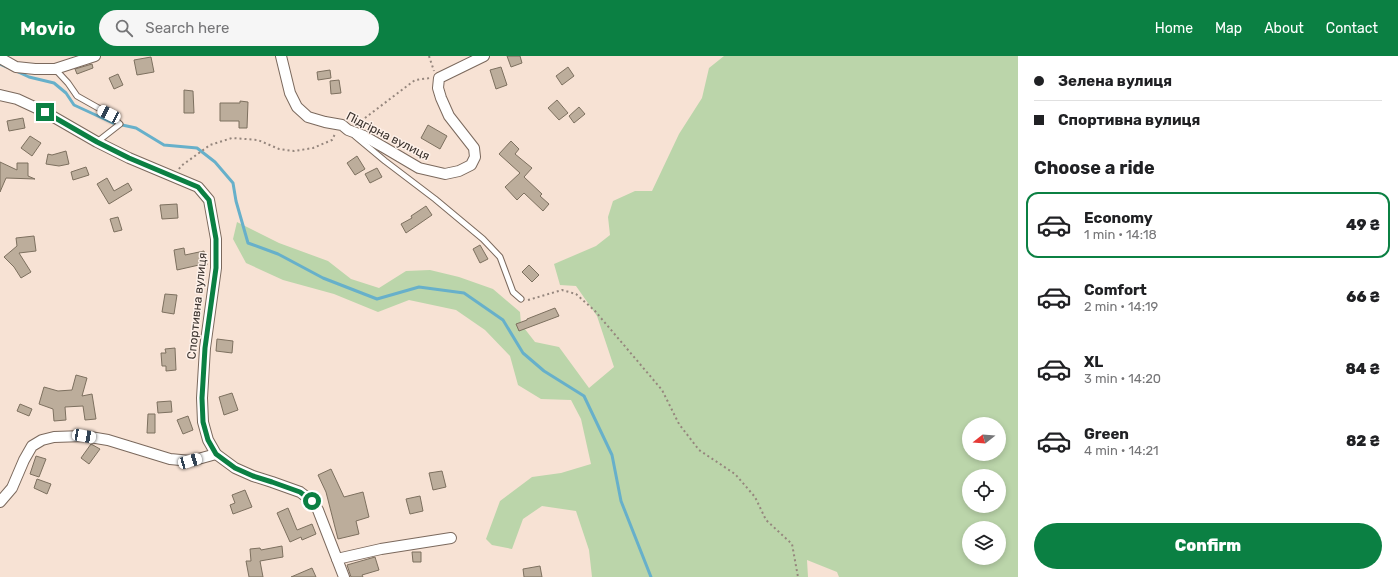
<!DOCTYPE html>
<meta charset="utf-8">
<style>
:root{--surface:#fff;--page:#f6f6f6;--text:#202124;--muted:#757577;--line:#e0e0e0;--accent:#0b8043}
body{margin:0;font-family:Rubik,sans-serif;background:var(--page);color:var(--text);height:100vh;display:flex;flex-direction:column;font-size:15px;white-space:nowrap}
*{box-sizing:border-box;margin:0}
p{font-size:13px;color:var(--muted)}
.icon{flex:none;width:22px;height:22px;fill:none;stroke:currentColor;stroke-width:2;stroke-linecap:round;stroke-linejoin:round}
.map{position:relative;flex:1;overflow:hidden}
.details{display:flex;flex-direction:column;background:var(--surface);width:380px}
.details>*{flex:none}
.banner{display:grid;align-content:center;height:88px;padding:0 16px;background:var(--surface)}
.needle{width:26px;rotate:253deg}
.buttons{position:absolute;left:962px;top:361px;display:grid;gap:8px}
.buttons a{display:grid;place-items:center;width:44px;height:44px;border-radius:50%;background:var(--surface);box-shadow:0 2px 6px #0003;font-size:20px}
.end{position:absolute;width:18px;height:18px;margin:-9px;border:5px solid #0b8043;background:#fff;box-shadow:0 0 0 2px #fff}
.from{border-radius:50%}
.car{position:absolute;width:12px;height:24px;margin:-12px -6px;border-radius:5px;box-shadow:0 0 3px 1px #0007;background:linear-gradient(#fff 24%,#345 0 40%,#fff 0 76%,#345 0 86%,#fff 0)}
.banner b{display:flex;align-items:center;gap:14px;height:38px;font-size:15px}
.banner b+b{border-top:1px solid var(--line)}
.banner i{width:10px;height:10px;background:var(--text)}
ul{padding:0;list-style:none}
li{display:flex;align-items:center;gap:12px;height:66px;margin:0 8px 6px;padding:0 8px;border:2px solid transparent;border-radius:12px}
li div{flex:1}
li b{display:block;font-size:15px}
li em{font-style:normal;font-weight:800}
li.current{border-color:var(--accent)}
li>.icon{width:36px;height:36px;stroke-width:1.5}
h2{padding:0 16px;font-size:18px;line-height:48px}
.primary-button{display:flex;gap:8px;margin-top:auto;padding:8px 16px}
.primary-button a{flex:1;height:46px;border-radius:24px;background:var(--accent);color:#fff;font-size:16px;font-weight:800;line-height:46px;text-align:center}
header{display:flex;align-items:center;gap:24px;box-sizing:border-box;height:56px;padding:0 20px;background:var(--accent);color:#fff}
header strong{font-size:19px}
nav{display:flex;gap:22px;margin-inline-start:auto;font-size:14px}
.search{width:280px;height:36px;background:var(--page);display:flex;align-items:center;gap:10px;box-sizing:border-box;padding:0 14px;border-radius:22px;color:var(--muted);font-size:15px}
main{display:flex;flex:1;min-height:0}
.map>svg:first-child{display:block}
</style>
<header>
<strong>Movio</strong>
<div class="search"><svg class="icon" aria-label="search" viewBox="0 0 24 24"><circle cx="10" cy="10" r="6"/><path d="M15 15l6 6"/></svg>Search here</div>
<nav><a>Home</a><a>Map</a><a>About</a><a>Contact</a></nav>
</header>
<main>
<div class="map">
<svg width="1018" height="521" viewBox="0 0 1018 521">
<rect width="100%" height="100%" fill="#f7e2d4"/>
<path fill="#bbd5aa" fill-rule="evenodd" d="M 724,0 L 1018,0 L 1018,521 L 839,521 L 837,516 L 807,504 L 808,521 L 592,521 L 589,494 L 576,455 L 542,450 L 523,463 L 512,493 L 492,489 L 486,483 L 500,445 L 532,421 L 561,417 L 591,408 L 581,363 L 571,344 L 541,343 L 518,329 L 510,300 L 485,274 L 456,254 L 409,244 L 378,256 L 334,238 L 283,224 L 246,207 L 233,183 L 237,166 L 279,187 L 328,205 L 351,223 L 379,232 L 406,215 L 430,214 L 459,221 L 493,233 L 520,256 L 521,268 L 535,286 L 559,291 L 589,332 L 614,311 L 597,260 L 576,230 L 560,229 L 554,208 L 596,190 L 610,179 L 608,161 L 613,145 L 635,135 L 652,135 L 679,78 L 702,42 L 709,12 ZM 969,368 L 999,368 L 999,398 L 969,398 ZM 969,420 L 999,420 L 999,450 L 969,450 ZM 969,472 L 999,472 L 999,502 L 969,502 Z"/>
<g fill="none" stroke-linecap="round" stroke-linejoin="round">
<g stroke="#67b0ca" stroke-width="3">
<polyline points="0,8 7,11"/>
<polyline points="16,15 29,21 54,27 66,37 74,49 113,67 136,72 164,89 197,92 215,106 233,127 236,145 248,187 278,198 323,222 377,243 419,231 464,237 503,264 523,297 544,315 584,340 612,399 621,445 651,521"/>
</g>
</g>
<g fill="#bcad9b" stroke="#7d705f">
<polygon points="507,0 520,0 522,7 511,11"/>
<polygon points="151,1 154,16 137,19 134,4"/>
<polygon points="92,8 93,12 77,18 75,13"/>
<polygon points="501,11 507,29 496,33 490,14"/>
<polygon points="568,11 574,20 562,29 556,20"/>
<polygon points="330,14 331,22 318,24 317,16"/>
<polygon points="118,18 123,29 114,33 109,22"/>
<polygon points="339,24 341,37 331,38 330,25"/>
<polygon points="184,34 193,35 194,57 184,57"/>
<polygon points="557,44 568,57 559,64 548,52"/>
<polygon points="240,45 248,46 247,72 239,72 239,65 220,65 220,47 240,47"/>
<polygon points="579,51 585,58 574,67 569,60"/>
<polygon points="23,62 25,72 9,75 7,65"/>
<polygon points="428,69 447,80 440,93 421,82"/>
<polygon points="30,80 41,87 32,100 21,92"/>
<polygon points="511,85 519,93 515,98 532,112 524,121 542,138 540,140 549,148 543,155 524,137 517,144 505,131 520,117 499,98"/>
<polygon points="66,95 69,108 59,110 46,108 48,98 52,99"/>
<polygon points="357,100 365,113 355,119 347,107"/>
<polygon points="0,106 17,114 17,107 28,107 28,120 35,123 6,122 0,136"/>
<polygon points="86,111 89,119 73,124 71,116"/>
<polygon points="377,112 382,121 370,127 365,118"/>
<polygon points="107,122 114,135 128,127 132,134 109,148 97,128"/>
<polygon points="177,148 178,162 162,163 160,149"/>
<polygon points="426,150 432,159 406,177 401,168 412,162 411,160"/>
<polygon points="118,161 122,174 114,176 110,163"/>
<polygon points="34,180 36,195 19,197 31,216 21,222 14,211 4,201 17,190 16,182"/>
<polygon points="480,189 488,203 480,207 473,193"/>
<polygon points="184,192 185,199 204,195 207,209 199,211 199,209 177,214 174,194"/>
<polygon points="529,209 539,219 532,226 522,216"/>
<polygon points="165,238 177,239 174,258 162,256"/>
<polygon points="555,252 559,260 519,275 516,268 527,264 527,263"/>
<polygon points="217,283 233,285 232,297 216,295"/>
<polygon points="175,292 176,314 166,315 166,310 162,310 161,297 166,297 165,293"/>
<polygon points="76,319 87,322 82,340 92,338 96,363 85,364 83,350 65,351 66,364 54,365 53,353 39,348 44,331 58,335 72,334"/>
<polygon points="232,337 238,354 224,359 219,341"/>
<polygon points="171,345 172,356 158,357 157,346"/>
<polygon points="20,348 32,353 29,360 17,355"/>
<polygon points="148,358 155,358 155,377 147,377"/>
<polygon points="188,360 193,374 183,378 177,364"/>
<polygon points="91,388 100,393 89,408 81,402"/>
<polygon points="36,400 46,403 39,421 30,418"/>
<polygon points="331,413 344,441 363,436 369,461 356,465 359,478 338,483 326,436 318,419"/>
<polygon points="442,415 446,431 433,434 429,417"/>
<polygon points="37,423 51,428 47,438 34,432"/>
<polygon points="245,434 252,451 233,458 230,449 235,447 232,439"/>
<polygon points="420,440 423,455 410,458 406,443"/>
<polygon points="288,452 297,474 312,468 316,478 302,484 301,481 290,486 277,457"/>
<polygon points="282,490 283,501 260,505 263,521 249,521 246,505 251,505 250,493 260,492 261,494"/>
<polygon points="412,496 421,496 421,506 413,506"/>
<polygon points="375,501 379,514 362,519 363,521 351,521 347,509"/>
<polygon points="540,510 542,521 524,521 523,513"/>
<polygon points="312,512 316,521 291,521"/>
</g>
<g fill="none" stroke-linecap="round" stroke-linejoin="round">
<g stroke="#7b695d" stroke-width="7">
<g id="service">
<polyline points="55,13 68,27 77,40 109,58 120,68 97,86"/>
<polyline points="355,80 385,105 435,143 483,183 500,201 513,236 521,243"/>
</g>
</g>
<g stroke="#7b695d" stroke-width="12">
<g id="minor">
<polyline points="281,0 290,37 297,51 308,61 325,66 342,69 348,74 364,80 385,92 419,112 445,118 459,115 471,109 475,101 474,92 449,60 441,42 438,32 439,22 484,0"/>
<polyline points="0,2 16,11 35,13 55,13 95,0"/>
<polyline points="0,39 17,43 45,56 97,86 129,102 198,131 209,144 216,183 216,212 205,292 202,342 203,366 208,384 216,398 235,412 253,420 272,426 300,436 312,445 318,454 344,521"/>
<polyline points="0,446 12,432 24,404 32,390 42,384 54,381 84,380 108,384 170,403 191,405 216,398"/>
<polyline points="337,503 381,493 451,482"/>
</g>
</g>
<g stroke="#95867d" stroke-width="2" stroke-dasharray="2 3" stroke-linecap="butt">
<polyline points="429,0 434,15"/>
<polyline points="357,68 415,24 430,22"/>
<polyline points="179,113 181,110 210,89 232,82 258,84 279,93 294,95 313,92 332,84 335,78"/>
<polyline points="528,244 562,234 576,238 595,255 662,334 679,368 699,394 735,418 755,441 766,464 792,488 798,521"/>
</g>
<use href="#service" stroke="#fff" stroke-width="5"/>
<use href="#minor" stroke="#fff" stroke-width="10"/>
</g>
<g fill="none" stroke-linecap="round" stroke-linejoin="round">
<polyline stroke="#0b8043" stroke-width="5" points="45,56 97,86 129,102 198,131 209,144 216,183 216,212 205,292 202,342 203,366 208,384 216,398 235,412 253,420 272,426 300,436 312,445"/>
</g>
<g text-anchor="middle" stroke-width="3" stroke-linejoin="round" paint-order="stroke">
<g font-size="12" fill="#3a322d" stroke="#fef1e9">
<text transform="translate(388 80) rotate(27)" y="4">Підгірна вулиця</text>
<text transform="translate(197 250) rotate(-84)" y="4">Спортивна вулиця</text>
</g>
</g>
</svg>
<div class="buttons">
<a><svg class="needle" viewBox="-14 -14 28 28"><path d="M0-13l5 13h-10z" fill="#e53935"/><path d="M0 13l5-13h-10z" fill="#757577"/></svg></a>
<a><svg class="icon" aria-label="locate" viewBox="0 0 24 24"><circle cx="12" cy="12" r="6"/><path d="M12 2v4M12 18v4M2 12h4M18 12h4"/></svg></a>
<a><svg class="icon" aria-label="layers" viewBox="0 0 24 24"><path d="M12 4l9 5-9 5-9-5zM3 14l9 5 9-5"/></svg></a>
</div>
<i class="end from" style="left:312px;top:445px"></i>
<i class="end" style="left:45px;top:56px"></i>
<i class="car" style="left:109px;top:58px;rotate:297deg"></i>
<i class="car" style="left:84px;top:380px;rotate:100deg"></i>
<i class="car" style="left:190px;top:405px;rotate:74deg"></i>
</div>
<section class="details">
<div class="banner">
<b><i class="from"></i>Зелена вулиця</b>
<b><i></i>Спортивна вулиця</b>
</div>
<h2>Choose a ride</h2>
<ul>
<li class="current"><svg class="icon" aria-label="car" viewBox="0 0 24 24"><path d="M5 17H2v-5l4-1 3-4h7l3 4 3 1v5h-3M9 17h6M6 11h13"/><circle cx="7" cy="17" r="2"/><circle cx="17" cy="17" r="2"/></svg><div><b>Economy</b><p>1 min · 14:18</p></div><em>49 ₴</em></li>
<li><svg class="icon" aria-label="car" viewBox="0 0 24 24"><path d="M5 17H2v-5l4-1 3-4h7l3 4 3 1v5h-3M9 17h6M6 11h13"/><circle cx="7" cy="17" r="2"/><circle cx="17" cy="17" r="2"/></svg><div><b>Comfort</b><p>2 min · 14:19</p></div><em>66 ₴</em></li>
<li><svg class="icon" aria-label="car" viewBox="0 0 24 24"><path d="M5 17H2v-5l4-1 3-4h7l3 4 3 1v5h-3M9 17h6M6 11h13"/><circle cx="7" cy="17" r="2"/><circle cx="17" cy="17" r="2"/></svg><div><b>XL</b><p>3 min · 14:20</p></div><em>84 ₴</em></li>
<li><svg class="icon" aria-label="car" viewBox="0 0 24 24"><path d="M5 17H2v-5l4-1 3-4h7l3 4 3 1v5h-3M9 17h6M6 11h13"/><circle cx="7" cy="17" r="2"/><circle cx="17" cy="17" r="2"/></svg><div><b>Green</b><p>4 min · 14:21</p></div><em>82 ₴</em></li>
</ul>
<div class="primary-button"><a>Confirm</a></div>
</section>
</main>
